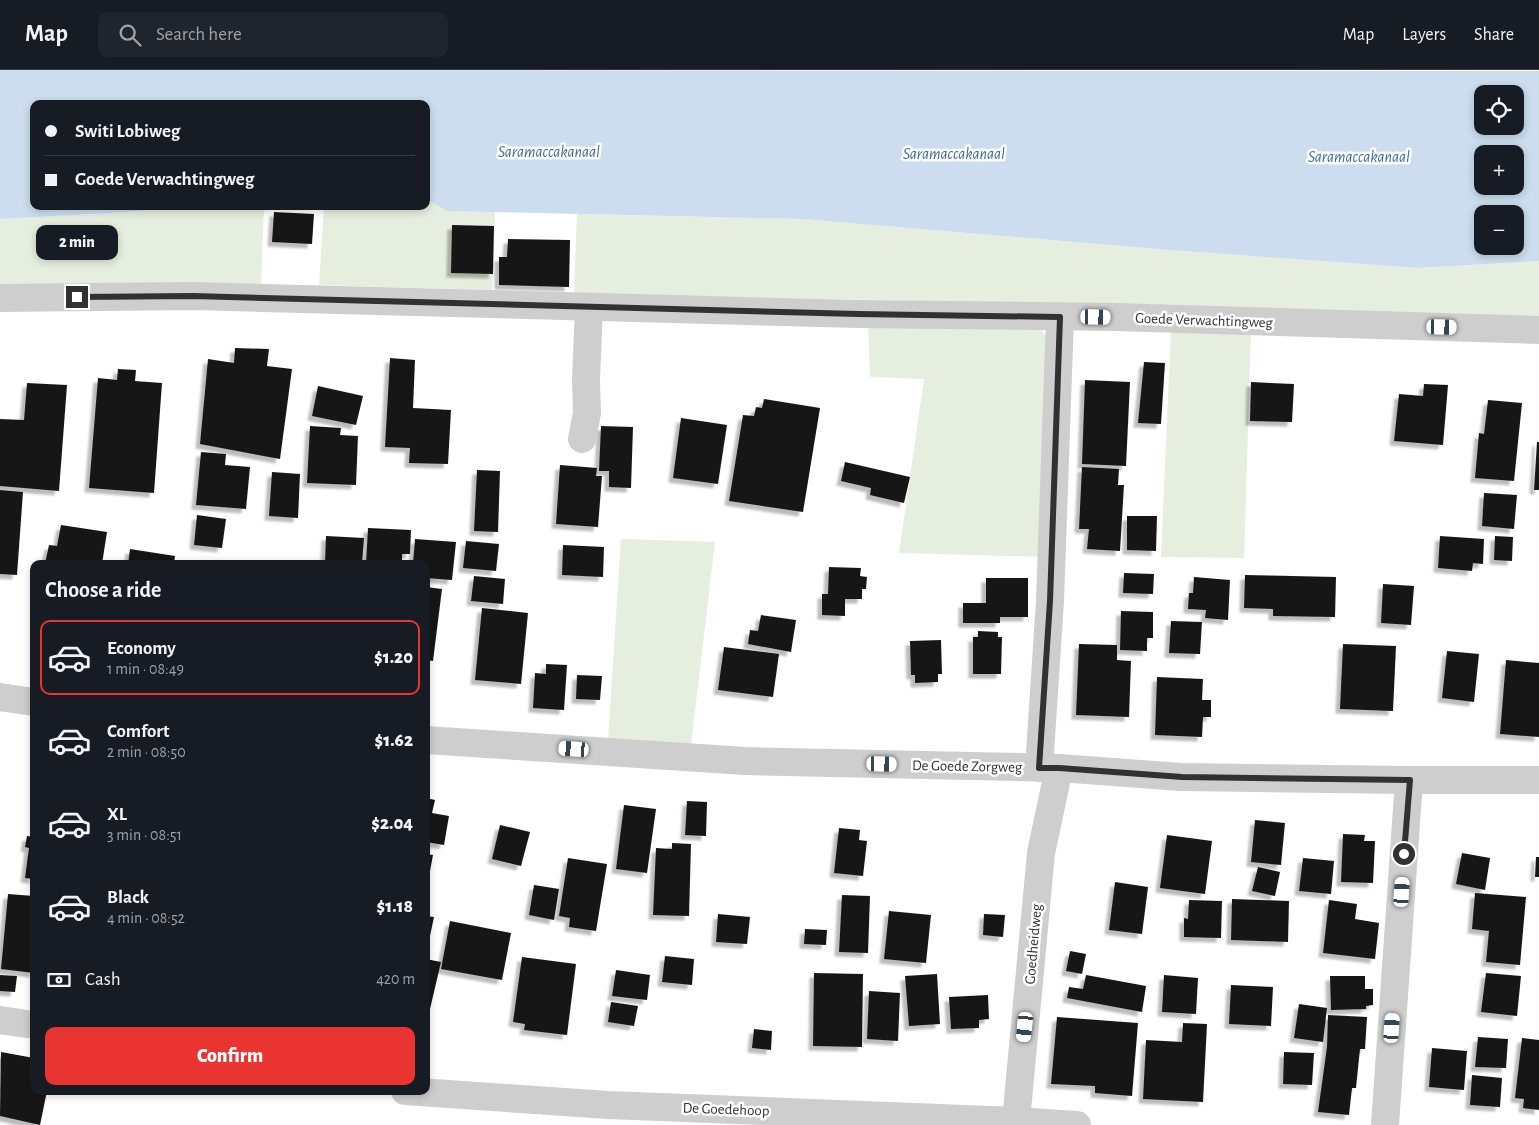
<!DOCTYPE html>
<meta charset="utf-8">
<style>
:root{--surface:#171b24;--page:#20242c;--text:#f1f3f6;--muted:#9ea1a6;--line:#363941;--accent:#e93432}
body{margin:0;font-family:"Alegreya Sans",sans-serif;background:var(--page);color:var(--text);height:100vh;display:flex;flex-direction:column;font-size:19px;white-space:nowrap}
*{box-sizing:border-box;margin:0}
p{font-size:16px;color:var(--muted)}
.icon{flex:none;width:28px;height:28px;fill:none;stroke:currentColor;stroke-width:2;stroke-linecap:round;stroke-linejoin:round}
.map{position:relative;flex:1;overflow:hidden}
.drawer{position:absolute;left:30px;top:490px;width:400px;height:535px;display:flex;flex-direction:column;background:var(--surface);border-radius:10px;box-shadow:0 2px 8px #0003}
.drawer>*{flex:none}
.banner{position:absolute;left:30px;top:30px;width:400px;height:110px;border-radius:10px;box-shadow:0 2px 8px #0003;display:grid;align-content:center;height:110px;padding:0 15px;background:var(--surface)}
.tools{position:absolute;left:1474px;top:15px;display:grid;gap:10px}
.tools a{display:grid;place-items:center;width:50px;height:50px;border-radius:10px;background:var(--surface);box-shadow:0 2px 8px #0003;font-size:25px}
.end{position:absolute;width:22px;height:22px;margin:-11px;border:6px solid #313131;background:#fff;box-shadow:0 0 0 2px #fff}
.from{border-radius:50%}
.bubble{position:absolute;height:35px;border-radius:10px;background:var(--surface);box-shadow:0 2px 8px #0003;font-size:16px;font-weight:800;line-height:35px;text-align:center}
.car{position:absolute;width:15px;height:30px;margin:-15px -8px;border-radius:6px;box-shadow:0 0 4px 1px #0007;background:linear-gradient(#fff 24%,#345 0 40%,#fff 0 76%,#345 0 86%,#fff 0)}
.banner b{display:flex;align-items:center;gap:18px;height:48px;font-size:19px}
.banner b+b{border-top:1px solid var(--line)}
.banner i{width:12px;height:12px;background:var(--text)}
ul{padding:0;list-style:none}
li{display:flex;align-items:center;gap:15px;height:75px;margin:0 10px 8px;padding:0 5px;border:2px solid transparent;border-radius:10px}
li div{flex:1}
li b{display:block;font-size:19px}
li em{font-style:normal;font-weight:800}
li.active{border-color:var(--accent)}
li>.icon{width:45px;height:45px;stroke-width:1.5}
h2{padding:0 15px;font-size:22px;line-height:60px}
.pay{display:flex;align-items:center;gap:12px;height:55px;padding:0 15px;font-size:19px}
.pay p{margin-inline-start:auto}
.action{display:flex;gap:10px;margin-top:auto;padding:10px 15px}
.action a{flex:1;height:58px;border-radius:10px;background:var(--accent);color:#fff;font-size:20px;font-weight:800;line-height:58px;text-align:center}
header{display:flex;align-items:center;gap:30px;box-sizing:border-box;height:70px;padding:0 25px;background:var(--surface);border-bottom:1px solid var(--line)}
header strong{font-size:24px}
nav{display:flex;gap:28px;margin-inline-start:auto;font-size:18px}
.search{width:350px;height:45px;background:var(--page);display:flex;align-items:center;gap:12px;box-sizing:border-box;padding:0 18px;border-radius:10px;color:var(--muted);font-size:19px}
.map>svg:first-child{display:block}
</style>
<header>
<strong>Map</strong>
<div class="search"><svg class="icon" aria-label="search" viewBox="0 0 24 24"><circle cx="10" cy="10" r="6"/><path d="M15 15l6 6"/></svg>Search here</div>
<nav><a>Map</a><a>Layers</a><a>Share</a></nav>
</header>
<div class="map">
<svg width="1539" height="1055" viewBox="0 0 1539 1055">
<defs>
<filter id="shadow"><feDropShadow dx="-4.5" dy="4.5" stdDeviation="1" flood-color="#0004"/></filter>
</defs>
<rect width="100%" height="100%" fill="#fff"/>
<g fill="#e6eedf">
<polygon points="426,129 447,141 495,142 492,220 319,215 324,136 426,136"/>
<polygon points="201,136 264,136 261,215 0,216 0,149 112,143"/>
<polygon points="577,144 802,149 1169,180 1418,198 1539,191 1539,249 1168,236 574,224"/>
<polygon points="868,255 1040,258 1048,269 1051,487 899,483 924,309 870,307"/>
<polygon points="1171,259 1251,261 1244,488 1161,487"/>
<polygon points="621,469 715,472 691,676 608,671"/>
</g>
<path fill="#cbddee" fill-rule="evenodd" d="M 0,0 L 1539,1 L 1539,191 L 1418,198 L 1169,180 L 802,149 L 447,141 L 426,129 L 426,34 L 34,34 L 34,136 L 201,136 L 112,143 L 0,149 ZM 1482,24 L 1515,24 L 1515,56 L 1482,56 ZM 1482,84 L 1515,84 L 1515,116 L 1482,116 ZM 1482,144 L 1515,144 L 1515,176 L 1482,176 Z"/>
<g fill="#181818" filter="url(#shadow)">
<polygon points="274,142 314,144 312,174 272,172"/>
<polygon points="452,155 494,156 493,204 451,203"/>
<polygon points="508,169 570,170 569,217 499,215 499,187 507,187"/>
<polygon points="235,278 269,279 267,296 292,299 280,389 200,374 208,289 234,293"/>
<polygon points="390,288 415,290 413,338 451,340 448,394 409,393 410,378 385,377"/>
<polygon points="1144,292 1165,293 1161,354 1138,353"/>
<polygon points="118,299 136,300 135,311 162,313 154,423 89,418 98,308 117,310"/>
<polygon points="1085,310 1130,312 1126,396 1082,394"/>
<polygon points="1251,312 1294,314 1292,352 1250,351"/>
<polygon points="27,313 67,315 59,421 0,416 0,349 24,350"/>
<polygon points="1424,314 1448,315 1443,375 1394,371 1399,324 1423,326"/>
<polygon points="318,316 363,326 356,355 312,346"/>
<polygon points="764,329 820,338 803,442 729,431 743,345 754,346 756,337 762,338"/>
<polygon points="1488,330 1522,333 1514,411 1475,408 1479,363 1484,364"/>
<polygon points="681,348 727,355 718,414 673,408"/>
<polygon points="310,356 341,358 340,365 358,366 356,415 307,413"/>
<polygon points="601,356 633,357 631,418 609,417 609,401 599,401"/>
<polygon points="1537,372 1539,372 1539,420 1534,420"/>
<polygon points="201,382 226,384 225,395 250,397 246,439 196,435"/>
<polygon points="845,392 910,407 904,433 870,425 871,418 841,411"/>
<polygon points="560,395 597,398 596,406 602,406 598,457 556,454"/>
<polygon points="1082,397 1119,399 1118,415 1124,415 1120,481 1087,479 1089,459 1079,459"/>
<polygon points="477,400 500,401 498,462 474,461"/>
<polygon points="272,402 300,404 298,448 269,446"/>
<polygon points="0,420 23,422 17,505 0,504"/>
<polygon points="1484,423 1517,425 1514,459 1482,456"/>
<polygon points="197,445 226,449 222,478 194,475"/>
<polygon points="1127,446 1157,446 1156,481 1127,480"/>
<polygon points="61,455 107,462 102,494 45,494 49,475 57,476"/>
<polygon points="368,458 411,460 410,484 402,484 402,494 366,494"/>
<polygon points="326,466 364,468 362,494 325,493"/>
<polygon points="1440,466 1484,469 1483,494 1473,493 1472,501 1438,498"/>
<polygon points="1495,466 1513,467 1512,491 1494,490"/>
<polygon points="415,469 456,472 452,510 426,508 426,494 413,494"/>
<polygon points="466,471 499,474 496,501 463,498"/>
<polygon points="563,475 604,477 603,507 562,505"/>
<polygon points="130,479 175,486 174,494 128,494"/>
<polygon points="829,497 861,498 860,506 867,507 866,519 862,519 862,529 845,529 845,546 822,545 822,524 828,524"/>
<polygon points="1124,503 1154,504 1153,524 1123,523"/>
<polygon points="1245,505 1336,507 1335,547 1273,546 1273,539 1244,538"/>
<polygon points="474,506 505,509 503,534 471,531"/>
<polygon points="1194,507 1230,510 1228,550 1205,548 1206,540 1188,539 1189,523 1193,523"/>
<polygon points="986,508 1028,508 1028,547 1000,547 1000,553 963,553 963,533 986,533"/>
<polygon points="1383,514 1414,516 1411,555 1381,553"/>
<polygon points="426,517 442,519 433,591 426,590"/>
<polygon points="482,538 528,543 521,614 475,610"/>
<polygon points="1121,541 1153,542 1153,568 1147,568 1147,581 1120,580"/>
<polygon points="761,545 796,550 791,582 748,574 750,560 758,561"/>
<polygon points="1171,551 1202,552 1200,584 1169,583"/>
<polygon points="978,561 998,562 998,567 1002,567 1001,604 973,604 973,567 978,567"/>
<polygon points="941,570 942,604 938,604 938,612 915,613 915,605 911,605 910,571"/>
<polygon points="1079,574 1117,575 1117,590 1131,591 1129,647 1076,645"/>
<polygon points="1343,574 1396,576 1393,641 1340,639"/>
<polygon points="724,577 779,584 773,627 718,620"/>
<polygon points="1447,581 1479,584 1474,632 1442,628"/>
<polygon points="1506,590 1539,593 1539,667 1500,664"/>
<polygon points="546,594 567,595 564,640 533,638 535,603 546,604"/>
<polygon points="577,605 602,606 600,630 576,629"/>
<polygon points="1157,607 1203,609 1202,630 1211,630 1211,647 1203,647 1202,667 1155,665"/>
<polygon points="426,728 435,730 432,743 449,746 444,775 426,772"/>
<polygon points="687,731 707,732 706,766 685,765"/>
<polygon points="624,735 656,739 647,803 616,799"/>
<polygon points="1255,750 1285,753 1281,795 1251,792"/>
<polygon points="500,755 530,762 521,796 492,789"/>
<polygon points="839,758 860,760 859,770 867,771 863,806 834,803"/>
<polygon points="1343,764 1365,765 1364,771 1375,771 1373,813 1341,812"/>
<polygon points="1167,765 1212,771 1205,824 1160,818"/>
<polygon points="27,766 34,767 34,809 25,808 29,778 25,777"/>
<polygon points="672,773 691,774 689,846 653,845 656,778 672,779"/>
<polygon points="1462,783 1490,788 1485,820 1456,814"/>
<polygon points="426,784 433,785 427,817 426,817"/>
<polygon points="1536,787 1539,787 1539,807 1535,807"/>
<polygon points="568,788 607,794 596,861 569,857 570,848 559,846"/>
<polygon points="1303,788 1334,791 1331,824 1299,821"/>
<polygon points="1258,797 1280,802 1275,826 1252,821"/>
<polygon points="1115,812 1148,817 1142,864 1109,860"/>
<polygon points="534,815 559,819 554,850 529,845"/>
<polygon points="1475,823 1526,827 1520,895 1486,892 1489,861 1472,859"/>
<polygon points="8,824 34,826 34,903 1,899"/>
<polygon points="842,825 870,826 868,883 839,882"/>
<polygon points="1232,829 1289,831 1288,872 1231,870"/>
<polygon points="1189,830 1222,831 1221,868 1184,867 1184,848 1188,849"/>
<polygon points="1329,830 1357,834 1355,849 1379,853 1375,889 1323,883"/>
<polygon points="889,841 931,845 926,893 884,889"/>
<polygon points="718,844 750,847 747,874 716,872"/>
<polygon points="984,844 1005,845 1003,867 983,865"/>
<polygon points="426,846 434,847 427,880 426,880"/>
<polygon points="450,851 511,863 502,910 441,899"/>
<polygon points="805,859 827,860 826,875 804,874"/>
<polygon points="1070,881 1086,884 1082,904 1066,901"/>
<polygon points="665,886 694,889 692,915 662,912"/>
<polygon points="522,887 576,894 567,965 524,960 525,954 513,952"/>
<polygon points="426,889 441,892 430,939 426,938"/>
<polygon points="616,900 650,905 647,930 612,926"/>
<polygon points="814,903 863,904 862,977 813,976"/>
<polygon points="1486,903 1521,906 1517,946 1481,942"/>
<polygon points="937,904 940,954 909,956 905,906"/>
<polygon points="0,905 17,906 15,922 0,921"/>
<polygon points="1086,905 1146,916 1142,942 1067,928 1069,917 1083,919"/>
<polygon points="1164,905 1198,908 1196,944 1162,942"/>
<polygon points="1330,906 1365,906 1365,919 1373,919 1373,935 1366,936 1366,939 1331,940"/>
<polygon points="1231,915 1273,917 1271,956 1229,954"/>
<polygon points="869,921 900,923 898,971 867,969"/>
<polygon points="988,925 989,949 979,950 979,958 951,959 949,927"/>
<polygon points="611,932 638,936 634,956 608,952"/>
<polygon points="1299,934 1327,938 1323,972 1294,968"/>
<polygon points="1328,945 1367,947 1365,979 1360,979 1356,1018 1352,1018 1349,1045 1318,1042 1327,977"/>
<polygon points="1057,947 1138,953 1132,1026 1095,1023 1095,1016 1051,1014"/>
<polygon points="1183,953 1207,954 1203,1032 1143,1029 1146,970 1182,972"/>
<polygon points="754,959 772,961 771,980 752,978"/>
<polygon points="1478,967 1508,969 1506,998 1475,997"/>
<polygon points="1522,968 1539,970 1539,1040 1523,1038 1524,1029 1515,1028"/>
<polygon points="1432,978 1467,981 1464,1020 1429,1017"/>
<polygon points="1,982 34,988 34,1021 47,1021 40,1055 0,1046"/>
<polygon points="1284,982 1314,983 1312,1015 1283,1014"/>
<polygon points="1472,1005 1502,1008 1500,1037 1470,1035"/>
</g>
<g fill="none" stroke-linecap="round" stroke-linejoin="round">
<g stroke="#cecece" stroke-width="28">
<polyline points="0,228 193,226 858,244 1115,247 1539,260"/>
<polyline points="582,369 587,343 586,310 589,237"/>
<polyline points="0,627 34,632"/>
<polyline points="426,670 745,691 1059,698 1181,707 1409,710 1539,710"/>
<polyline points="1039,698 1050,531 1060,247"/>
<polyline points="0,950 34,955"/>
<polyline points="405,1021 608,1035 1016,1051 1077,1055"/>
<polyline points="1016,1051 1041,783 1059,698"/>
<polyline points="1385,1055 1409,710"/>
</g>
</g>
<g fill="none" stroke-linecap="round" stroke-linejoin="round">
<polyline stroke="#313131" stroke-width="6" points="77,227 193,226 858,244 1060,247 1050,531 1039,698 1059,698 1182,707 1410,710 1404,784"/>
</g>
<g text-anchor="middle" stroke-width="5" stroke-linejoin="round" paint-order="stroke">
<g font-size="15" fill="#313131" stroke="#fff">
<text transform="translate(1204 250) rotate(2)" y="5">Goede Verwachtingweg</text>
<text transform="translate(967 696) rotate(1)" y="5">De Goede Zorgweg</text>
<text transform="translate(1033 874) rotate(-85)" y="5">Goedheidweg</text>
<text transform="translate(726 1039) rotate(2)" y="5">De Goedehoop</text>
</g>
<g font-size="16" font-style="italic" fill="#3c6b96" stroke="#fff">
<text x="549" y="87">Saramaccakanaal</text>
<text x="954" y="89">Saramaccakanaal</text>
<text x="1359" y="92">Saramaccakanaal</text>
</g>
</g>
</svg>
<div class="tools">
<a><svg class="icon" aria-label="locate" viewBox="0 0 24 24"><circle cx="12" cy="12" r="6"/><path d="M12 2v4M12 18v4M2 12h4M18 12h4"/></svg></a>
<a>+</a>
<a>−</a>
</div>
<i class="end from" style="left:1404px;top:784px"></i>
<i class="end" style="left:77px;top:227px"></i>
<div class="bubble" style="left:36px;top:155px;width:82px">2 min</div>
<i class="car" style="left:1096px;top:247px;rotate:91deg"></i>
<i class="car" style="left:1442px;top:257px;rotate:91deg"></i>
<i class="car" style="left:574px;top:679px;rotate:274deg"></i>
<i class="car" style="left:882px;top:694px;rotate:91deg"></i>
<i class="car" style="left:1402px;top:822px;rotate:4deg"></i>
<i class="car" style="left:1025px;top:957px;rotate:186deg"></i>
<i class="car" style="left:1392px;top:958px;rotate:4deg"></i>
<div class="banner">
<b><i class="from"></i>Switi Lobiweg</b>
<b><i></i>Goede Verwachtingweg</b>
</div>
<section class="drawer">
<h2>Choose a ride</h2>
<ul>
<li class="active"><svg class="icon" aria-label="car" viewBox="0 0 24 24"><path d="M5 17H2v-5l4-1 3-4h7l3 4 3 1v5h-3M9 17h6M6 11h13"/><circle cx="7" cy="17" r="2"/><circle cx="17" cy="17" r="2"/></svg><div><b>Economy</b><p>1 min · 08:49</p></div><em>$1.20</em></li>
<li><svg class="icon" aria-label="car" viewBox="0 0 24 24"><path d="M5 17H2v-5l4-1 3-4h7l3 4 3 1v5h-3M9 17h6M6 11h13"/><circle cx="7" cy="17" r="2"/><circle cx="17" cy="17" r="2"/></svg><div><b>Comfort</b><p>2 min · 08:50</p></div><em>$1.62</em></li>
<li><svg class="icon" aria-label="car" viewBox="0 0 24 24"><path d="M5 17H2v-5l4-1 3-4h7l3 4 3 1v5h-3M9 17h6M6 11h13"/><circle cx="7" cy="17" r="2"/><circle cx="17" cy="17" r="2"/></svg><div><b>XL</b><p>3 min · 08:51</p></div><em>$2.04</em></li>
<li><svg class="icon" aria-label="car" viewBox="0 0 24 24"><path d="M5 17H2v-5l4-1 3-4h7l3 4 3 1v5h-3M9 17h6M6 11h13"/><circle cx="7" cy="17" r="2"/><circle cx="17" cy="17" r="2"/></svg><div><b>Black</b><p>4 min · 08:52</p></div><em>$1.18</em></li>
</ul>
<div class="pay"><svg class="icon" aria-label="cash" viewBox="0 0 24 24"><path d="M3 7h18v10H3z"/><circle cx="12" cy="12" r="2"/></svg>Cash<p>420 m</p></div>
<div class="action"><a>Confirm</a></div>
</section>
</div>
